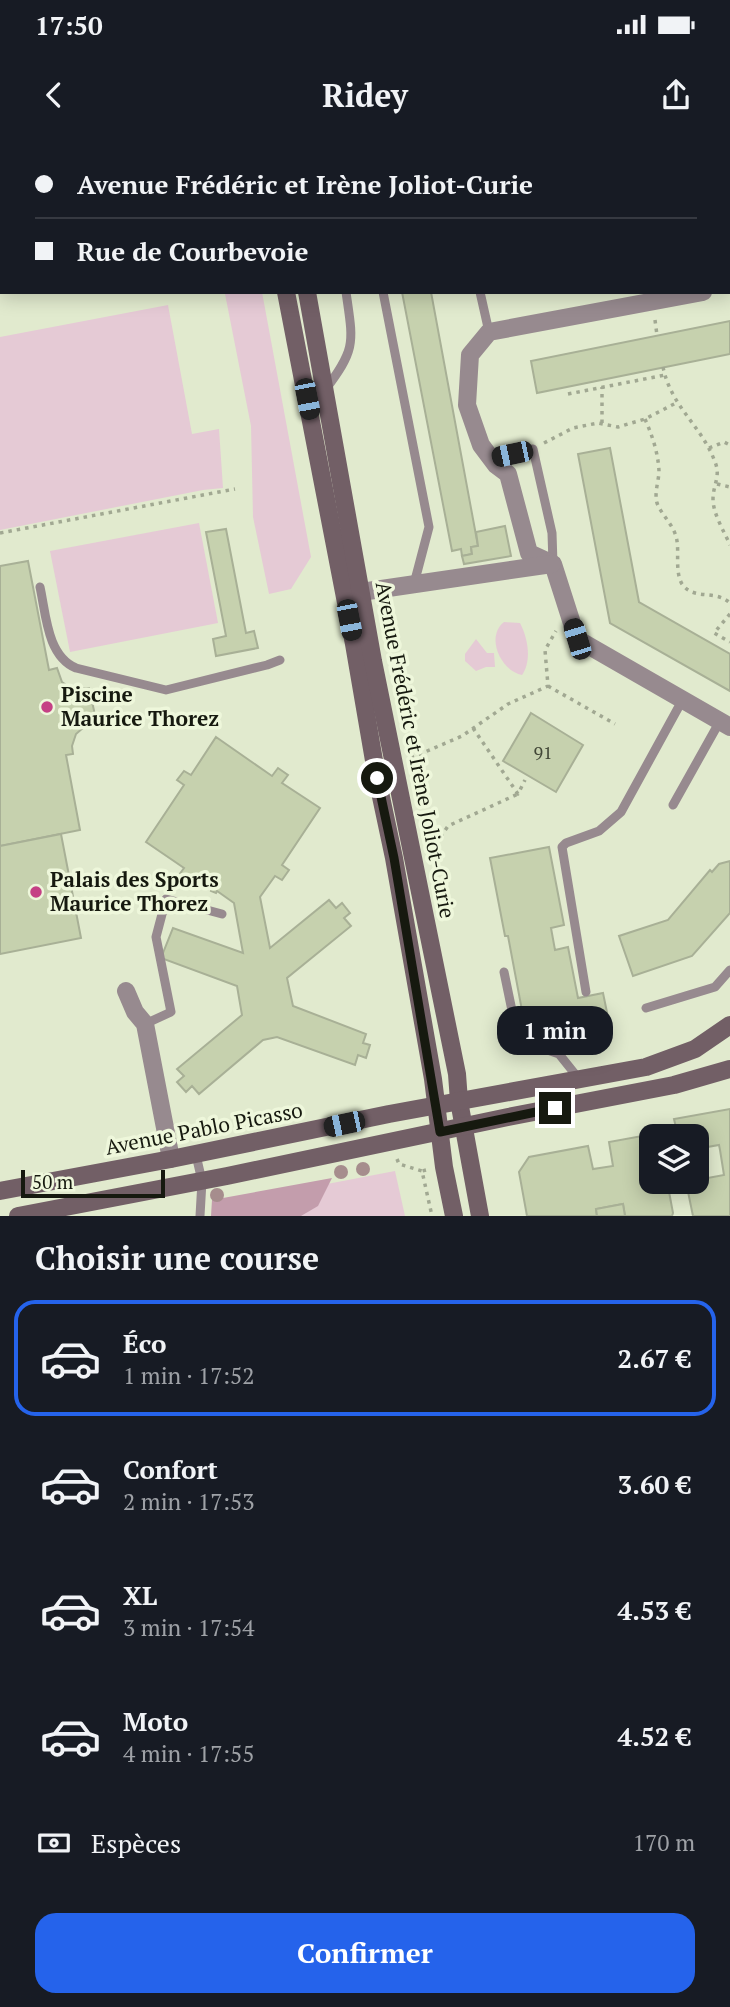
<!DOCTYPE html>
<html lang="fr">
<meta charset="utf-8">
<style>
:root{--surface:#171b24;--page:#20242c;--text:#f1f3f6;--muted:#9ea1a6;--line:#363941;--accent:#2563eb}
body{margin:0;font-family:"PT Serif",serif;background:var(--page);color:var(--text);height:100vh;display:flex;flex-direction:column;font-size:26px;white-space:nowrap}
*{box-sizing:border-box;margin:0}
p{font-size:23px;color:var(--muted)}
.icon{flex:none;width:38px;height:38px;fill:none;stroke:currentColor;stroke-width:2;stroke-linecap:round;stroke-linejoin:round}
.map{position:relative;height:1076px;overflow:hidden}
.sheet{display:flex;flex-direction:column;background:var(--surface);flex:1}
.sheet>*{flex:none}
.hud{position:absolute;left:0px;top:0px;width:732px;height:154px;box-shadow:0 4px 18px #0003;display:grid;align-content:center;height:154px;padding:0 35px;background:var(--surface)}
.controls{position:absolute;left:639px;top:984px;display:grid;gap:14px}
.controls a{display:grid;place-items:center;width:70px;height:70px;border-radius:14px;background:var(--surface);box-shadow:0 4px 18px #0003;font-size:35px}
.scale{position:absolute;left:21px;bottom:18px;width:144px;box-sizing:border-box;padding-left:7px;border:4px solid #16190f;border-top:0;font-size:19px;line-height:24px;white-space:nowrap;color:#16190f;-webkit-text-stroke:5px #eef7db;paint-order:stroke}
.end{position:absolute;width:32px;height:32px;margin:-16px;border:9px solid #16190f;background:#fff;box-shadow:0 0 0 4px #fff}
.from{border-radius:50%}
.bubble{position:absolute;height:49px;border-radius:21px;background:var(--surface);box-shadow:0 4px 18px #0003;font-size:23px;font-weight:700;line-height:49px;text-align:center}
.car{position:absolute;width:21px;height:42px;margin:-21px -10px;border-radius:9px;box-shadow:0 0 5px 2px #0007;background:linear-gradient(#222 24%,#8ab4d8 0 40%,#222 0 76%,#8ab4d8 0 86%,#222 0)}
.hud b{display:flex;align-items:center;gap:24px;height:66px;font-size:26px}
.hud b+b{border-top:2px solid var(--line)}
.hud i{width:18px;height:18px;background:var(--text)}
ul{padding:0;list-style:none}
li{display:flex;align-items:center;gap:21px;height:116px;margin:0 14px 10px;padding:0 21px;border:4px solid transparent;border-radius:21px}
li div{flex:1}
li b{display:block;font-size:26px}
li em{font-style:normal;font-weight:700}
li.selected{border-color:var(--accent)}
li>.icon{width:63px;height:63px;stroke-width:1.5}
h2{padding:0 35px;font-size:32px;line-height:84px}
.pay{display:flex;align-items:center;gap:18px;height:77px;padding:0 35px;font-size:26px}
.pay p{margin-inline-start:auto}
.primary-button{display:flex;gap:14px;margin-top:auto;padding:14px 35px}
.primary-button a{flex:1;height:80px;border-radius:21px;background:var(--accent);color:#fff;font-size:28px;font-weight:700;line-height:80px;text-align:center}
.status{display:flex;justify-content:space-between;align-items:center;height:49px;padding:0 35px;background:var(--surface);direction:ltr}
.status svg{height:19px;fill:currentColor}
header{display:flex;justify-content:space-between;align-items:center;height:91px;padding:0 35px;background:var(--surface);font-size:32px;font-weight:700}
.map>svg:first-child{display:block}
</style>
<div class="status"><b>17:50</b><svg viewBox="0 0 49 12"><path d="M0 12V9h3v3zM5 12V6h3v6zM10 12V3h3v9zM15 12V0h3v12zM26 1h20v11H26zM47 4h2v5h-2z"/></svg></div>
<header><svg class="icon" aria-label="back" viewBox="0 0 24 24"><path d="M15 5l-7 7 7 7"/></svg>Ridey<svg class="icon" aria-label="share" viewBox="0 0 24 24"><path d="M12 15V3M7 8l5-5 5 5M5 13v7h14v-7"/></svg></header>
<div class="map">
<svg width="730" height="1076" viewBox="0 0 730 1076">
<rect width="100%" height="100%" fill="#e1eace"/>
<g fill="#e5cad5">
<polygon points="0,0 165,0 165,2 2,2 0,143"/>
<polygon points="227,152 262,152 311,417 291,449 269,454 253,377 251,286 225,154"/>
<polygon points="168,165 192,294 219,289 223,348 203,350 0,390 0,197"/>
<polygon points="199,383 218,483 70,512 50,411"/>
<path d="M 504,482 L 520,483 C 528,498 532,521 522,535 C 501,531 485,497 504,482 Z"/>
<polygon points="476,499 487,513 494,513 495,527 486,527 476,531 465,521 465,514"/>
<polygon points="395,1031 405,1076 247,1076 243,1060"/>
</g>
<polygon fill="#c39dac" points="332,1038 318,1066 301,1076 211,1076 212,1060"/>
<g fill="#c6d1ae" stroke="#a8b096" stroke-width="2">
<polygon points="375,0 402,0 403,2 375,2"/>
<polygon points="481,0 584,0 585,2 481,2"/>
<polygon points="584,0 722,0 723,2 585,2"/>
<polygon points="402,152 431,152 478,406 471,407 472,414 462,416 461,409 452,411"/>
<polygon points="730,181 730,214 537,253 531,221"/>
<polygon points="610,308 639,462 730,514 730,551 610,483 578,314"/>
<polygon points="505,386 511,416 464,424 462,416 472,414 471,407 478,406 476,392"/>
<polygon points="226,389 246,493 254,491 258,508 216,516 213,499 226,496 206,392"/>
<polygon points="28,421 49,530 57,528 62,542 72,549 89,548 97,584 84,587 76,594 72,606 73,614 66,615 80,690 0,706 0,426"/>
<polygon points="531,573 583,605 556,652 503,621"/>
<polygon points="216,597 272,636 278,628 288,635 282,643 320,668 282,725 289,730 282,740 275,736 260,757 270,808 329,760 336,768 342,763 350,773 344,778 351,786 287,838 293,866 366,894 363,903 370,905 366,918 358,915 355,925 277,897 263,900 199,954 192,946 186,952 177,942 184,936 177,929 242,875 237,846 161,818 173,788 243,813 234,763 217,751 216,753 211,751 212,748 195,736 190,743 179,735 184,728 146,702 184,645 177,640 184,631 191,635"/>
<polygon points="61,694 81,798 0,814 0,706"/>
<polygon points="549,707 564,785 551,788 555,810 568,807 578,858 603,853 610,887 549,899 524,881 508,796 505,796 490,718"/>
<polygon points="730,721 730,773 692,816 633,836 619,796 668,780 710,730 712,732 719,724"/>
<polygon points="730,969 730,1076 693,1076 686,1042 724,1035 720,1010 719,1005 696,1009 696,996 678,996 674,979"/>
<polygon points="642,996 651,1002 651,1041 667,1041 673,1073 672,1076 625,1076 623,1064 596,1069 597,1076 527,1076 519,1032 529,1017 588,1006 593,1029 613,1026 609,1002"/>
<polygon points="623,1064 625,1076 597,1076 596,1069"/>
</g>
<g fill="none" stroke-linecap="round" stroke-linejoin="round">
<g stroke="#a1a892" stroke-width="3.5" stroke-dasharray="3.5 5" stroke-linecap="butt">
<polyline points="655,180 657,195"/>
<path d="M 663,227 C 671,267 702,286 715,322 C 721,336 713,345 713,359 C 713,374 724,391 730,405"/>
<polyline points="568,254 665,235"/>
<path d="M 645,279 C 652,295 658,312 659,331 C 659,340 654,353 657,363 C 662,376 675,386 677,401 C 679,414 675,432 682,444 C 694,461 715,449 730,463"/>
<polyline points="602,283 602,247"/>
<polyline points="544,303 573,288 598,283 618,287 645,279 676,263"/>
<polyline points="709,308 724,302 730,305"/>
<polyline points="717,344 730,347"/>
<polyline points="0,393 235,349"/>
<polyline points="730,474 714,493 730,502"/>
<polyline points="548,546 615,584"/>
<polyline points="97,562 129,557"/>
<polyline points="473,588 518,654 525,640"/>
<polyline points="411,618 462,596 508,564 548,546 545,510 556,491"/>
<polyline points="431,711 448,686 518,654"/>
<polyline points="397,1019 399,1024 422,1031"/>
<polyline points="426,1030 422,1031 432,1076"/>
</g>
<g stroke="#978a8f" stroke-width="9">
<polyline points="324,0 324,2"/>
<polyline points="354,0 354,2"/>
<polyline points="445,0 445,2"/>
<polyline points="383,152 429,387 414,444"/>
<polyline points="480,152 489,192"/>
<path d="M 325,250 C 357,208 353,202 346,152"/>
<polyline points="491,318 533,309 552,393 553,424"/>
<path d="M 40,447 C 46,474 47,516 76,528 L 166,550 L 267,525 L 280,520"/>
<polyline points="673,665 720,581"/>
<polyline points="504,832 515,885 528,900 542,908 559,914 579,939"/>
<polyline points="586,852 562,707 566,703 599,691 621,672 683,559"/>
<polyline points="646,868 715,847 730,830"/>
<polyline points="145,884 171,872 156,797 166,759 222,774"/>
<polyline points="196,1015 202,1041 200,1076"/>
</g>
<g stroke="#978a8f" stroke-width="18">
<polyline points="703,152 489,192 470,215 467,265 481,305 496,325 508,334 529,413 553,424 577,499 730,587"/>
<polyline points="361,452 552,424"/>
<polyline points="126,851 135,872 145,884 171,1019"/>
</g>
<g stroke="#725f66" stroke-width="18">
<polyline points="259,0 259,2"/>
<polyline points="279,0 280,2"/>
<polyline points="286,152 354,504 377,638 394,718 433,939 444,1027 454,1076"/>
<polyline points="307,152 373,521 457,934 459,961 480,1076"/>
<polyline points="0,1051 171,1019 389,974 646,927 695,909 730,885"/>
<polyline points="18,1076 227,1036 508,977 674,945 730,929"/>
</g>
</g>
<g fill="#a68d8d">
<circle cx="363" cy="1029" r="7"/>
<circle cx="341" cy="1032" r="7"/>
<circle cx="217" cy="1055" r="7"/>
</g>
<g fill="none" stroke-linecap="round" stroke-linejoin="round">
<polyline stroke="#16190f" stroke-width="9" points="377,638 394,718 440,992 555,968"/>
</g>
<g fill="#c54185" stroke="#eef7db" stroke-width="2.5">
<circle cx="47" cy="567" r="7"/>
<circle cx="36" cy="752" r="7"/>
</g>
<g text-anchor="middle" stroke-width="7" stroke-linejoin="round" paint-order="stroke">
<g font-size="18" fill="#424737">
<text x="543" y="619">91</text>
</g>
<g font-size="21" font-weight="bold" fill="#16190f" stroke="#eef7db" text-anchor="start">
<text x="61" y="562">Piscine<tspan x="61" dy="24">Maurice Thorez</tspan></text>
<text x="50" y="747">Palais des Sports<tspan x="50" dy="24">Maurice Thorez</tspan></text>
</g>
<g font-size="21" fill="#16190f" stroke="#eef7db">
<text transform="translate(415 610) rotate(79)" y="7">Avenue Frédéric et Irène Joliot-Curie</text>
<text transform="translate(204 989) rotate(-11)" y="7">Avenue Pablo Picasso</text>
</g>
</g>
</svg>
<div class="controls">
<a><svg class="icon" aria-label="layers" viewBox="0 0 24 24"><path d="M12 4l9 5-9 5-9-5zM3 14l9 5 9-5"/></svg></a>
</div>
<div class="scale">50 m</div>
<i class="end from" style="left:377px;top:638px"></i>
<i class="end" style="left:555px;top:968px"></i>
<div class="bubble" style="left:497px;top:866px;width:116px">1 min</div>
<i class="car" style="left:307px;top:259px;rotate:169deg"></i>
<i class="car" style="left:512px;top:314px;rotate:258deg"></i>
<i class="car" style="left:349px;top:480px;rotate:169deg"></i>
<i class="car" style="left:577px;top:499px;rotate:343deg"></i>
<i class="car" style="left:344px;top:984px;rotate:258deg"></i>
<div class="hud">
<b><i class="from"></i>Avenue Frédéric et Irène Joliot-Curie</b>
<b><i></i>Rue de Courbevoie</b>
</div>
</div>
<section class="sheet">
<h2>Choisir une course</h2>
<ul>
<li class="selected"><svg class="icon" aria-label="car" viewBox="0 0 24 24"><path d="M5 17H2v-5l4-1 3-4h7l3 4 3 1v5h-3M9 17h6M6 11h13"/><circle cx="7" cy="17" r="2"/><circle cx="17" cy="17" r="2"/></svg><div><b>Éco</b><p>1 min · 17:52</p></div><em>2.67 €</em></li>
<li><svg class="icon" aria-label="car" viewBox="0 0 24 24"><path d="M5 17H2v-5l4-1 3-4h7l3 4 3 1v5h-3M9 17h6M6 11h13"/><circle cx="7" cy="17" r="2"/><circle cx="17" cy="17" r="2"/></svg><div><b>Confort</b><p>2 min · 17:53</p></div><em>3.60 €</em></li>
<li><svg class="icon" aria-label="car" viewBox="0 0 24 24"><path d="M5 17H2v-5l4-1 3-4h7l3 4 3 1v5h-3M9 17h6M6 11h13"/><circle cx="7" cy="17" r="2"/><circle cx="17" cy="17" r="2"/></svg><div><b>XL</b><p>3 min · 17:54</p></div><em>4.53 €</em></li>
<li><svg class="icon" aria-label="car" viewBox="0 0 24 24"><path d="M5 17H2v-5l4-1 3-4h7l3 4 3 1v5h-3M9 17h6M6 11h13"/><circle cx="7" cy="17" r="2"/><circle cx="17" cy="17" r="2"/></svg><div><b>Moto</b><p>4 min · 17:55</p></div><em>4.52 €</em></li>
</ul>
<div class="pay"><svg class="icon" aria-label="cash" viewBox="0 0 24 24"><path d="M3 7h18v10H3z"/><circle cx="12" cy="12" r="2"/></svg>Espèces<p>170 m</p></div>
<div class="primary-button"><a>Confirmer</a></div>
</section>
